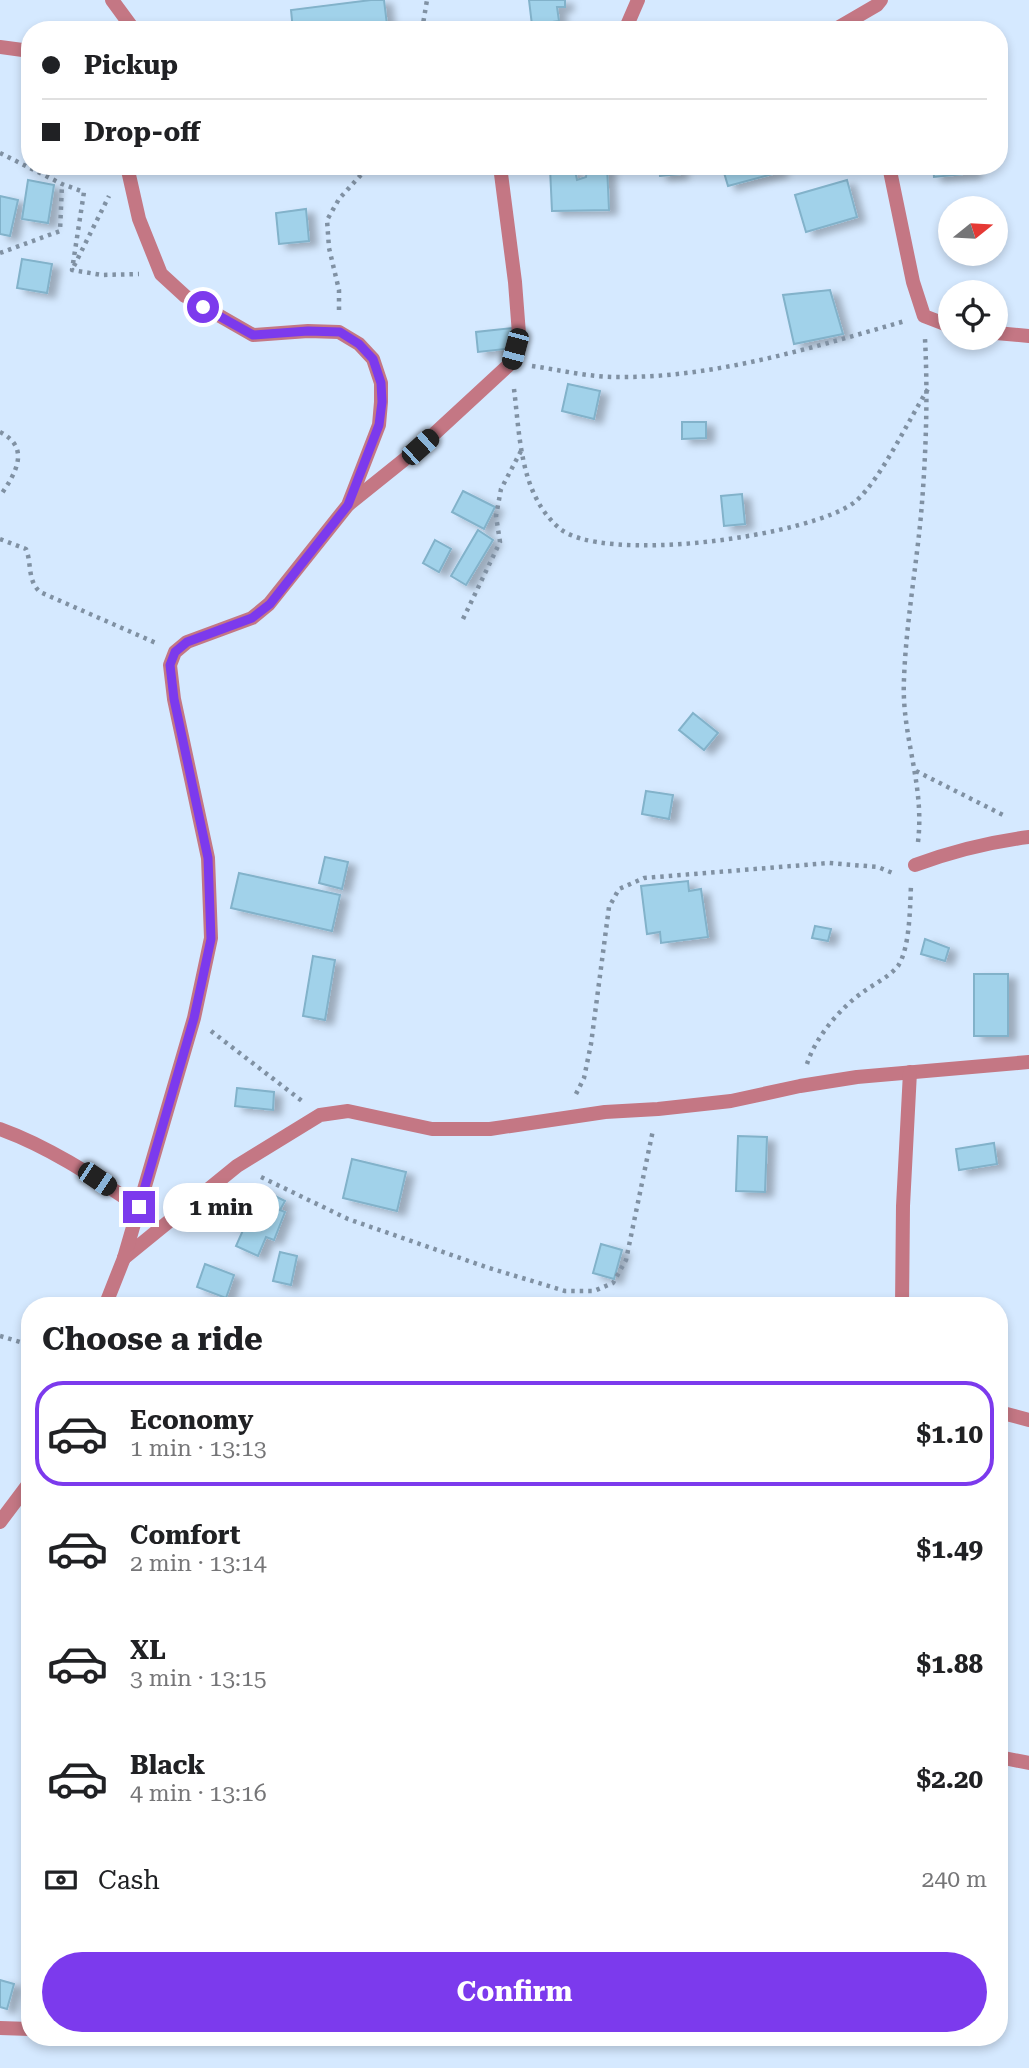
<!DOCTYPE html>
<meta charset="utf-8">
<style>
:root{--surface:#fff;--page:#f6f6f6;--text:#202124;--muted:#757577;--line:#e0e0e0;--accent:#7c3aed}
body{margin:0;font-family:"Roboto Serif",serif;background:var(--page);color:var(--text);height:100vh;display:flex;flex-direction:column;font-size:26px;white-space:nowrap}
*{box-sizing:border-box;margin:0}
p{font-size:23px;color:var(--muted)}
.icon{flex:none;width:38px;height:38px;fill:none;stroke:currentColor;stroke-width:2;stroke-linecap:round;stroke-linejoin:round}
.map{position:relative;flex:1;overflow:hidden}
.panel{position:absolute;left:21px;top:1297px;width:987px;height:749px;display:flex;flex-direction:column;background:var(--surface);border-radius:28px;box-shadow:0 4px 10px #0003}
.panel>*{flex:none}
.hud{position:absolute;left:21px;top:21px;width:987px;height:154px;border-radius:28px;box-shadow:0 4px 10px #0003;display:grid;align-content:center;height:154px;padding:0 21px;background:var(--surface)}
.needle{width:46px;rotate:72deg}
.tools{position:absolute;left:938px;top:196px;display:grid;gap:14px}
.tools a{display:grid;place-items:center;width:70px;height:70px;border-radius:50%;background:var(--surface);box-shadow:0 4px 10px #0003;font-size:35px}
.end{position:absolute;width:32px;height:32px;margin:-16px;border:9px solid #7c3aed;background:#fff;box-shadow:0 0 0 4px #fff}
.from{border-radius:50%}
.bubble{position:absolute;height:49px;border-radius:24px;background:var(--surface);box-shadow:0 4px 10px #0003;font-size:23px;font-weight:700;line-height:49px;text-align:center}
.car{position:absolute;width:21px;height:42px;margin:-21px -10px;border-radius:9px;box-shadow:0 0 5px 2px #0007;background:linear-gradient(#222 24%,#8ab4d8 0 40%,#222 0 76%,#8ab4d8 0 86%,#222 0)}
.hud b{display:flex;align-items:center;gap:24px;height:66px;font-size:26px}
.hud b+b{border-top:2px solid var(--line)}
.hud i{width:18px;height:18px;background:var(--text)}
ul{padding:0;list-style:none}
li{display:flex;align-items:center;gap:21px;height:105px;margin:0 14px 10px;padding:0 7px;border:4px solid transparent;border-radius:28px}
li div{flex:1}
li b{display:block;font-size:26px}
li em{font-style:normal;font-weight:700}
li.selected{border-color:var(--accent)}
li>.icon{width:63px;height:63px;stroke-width:1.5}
h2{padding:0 21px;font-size:32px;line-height:84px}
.pay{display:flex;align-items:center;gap:18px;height:77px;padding:0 21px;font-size:26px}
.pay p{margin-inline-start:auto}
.primary-button{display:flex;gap:14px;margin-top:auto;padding:14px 21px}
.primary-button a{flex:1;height:80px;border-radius:42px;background:var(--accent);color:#fff;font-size:28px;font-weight:700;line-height:80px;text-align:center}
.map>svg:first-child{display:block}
</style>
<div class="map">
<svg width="1029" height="2068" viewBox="0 0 1029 2068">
<defs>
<filter id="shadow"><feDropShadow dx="8" dy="4.5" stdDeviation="3.5" flood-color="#0004"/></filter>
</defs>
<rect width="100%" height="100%" fill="#d5e9ff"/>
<g fill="#a1d2ea" stroke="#82b2ca" stroke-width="2" filter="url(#shadow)">
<polygon points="371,0 384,0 387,25 346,30 293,30 291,10"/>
<polygon points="529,0 565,0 565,7 557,7 559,21 532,25"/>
<polygon points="607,166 609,210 552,211 550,168 575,170 577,180 586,177 587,167"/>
<polygon points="659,166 679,166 680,174 660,176"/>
<polygon points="722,166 779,166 780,172 728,186"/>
<polygon points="933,166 973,166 973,173 934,177"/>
<polygon points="28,180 54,185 48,223 22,219"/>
<polygon points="847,180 857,217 806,232 795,195"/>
<polygon points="0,196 18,200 10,236 0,234"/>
<polygon points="306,209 309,241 279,244 276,213"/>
<polygon points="22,259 52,264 47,293 17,288"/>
<polygon points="830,290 843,334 794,344 783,295"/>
<polygon points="512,328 515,348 478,352 476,332"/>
<polygon points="568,384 600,391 594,419 562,411"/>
<polygon points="682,422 706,422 706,438 682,439"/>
<polygon points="463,491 495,507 484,529 452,512"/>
<polygon points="742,494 745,524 724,526 721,496"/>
<polygon points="478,530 493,540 466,585 451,576"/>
<polygon points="435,540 451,549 439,572 423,563"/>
<polygon points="693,713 718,733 704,750 679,730"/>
<polygon points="646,791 673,795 669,819 642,814"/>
<polygon points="325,857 348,862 342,889 319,883"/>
<polygon points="239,873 340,895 332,931 231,908"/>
<polygon points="688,881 689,891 701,889 708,937 661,943 660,932 647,934 641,886"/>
<polygon points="815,926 831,929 828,941 812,938"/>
<polygon points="925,939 949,948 945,961 921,954"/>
<polygon points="313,956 335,960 325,1020 303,1016"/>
<rect x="974" y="974" width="34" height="62"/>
<polygon points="237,1088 274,1092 273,1110 235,1106"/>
<polygon points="738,1136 767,1137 765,1192 736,1191"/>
<polygon points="994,1143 997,1164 959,1170 956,1149"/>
<polygon points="352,1159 406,1172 397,1211 343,1198"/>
<polygon points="255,1186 285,1201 280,1210 285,1212 274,1240 266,1237 258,1256 236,1246 244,1228 225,1220 236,1192 249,1197"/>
<polygon points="601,1244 622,1250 614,1279 593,1273"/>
<polygon points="280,1252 297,1256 291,1285 273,1281"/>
<polygon points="205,1264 234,1275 226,1298 197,1287"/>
<polygon points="0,1980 14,1984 7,2009 0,2007"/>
</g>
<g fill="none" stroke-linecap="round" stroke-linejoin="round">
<g stroke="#8091a3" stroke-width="4.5" stroke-dasharray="3.5 5" stroke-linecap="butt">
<polyline points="422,30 427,0"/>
<polyline points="0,153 62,184 84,192 72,270 102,275 139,274"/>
<polyline points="0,253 60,231 62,184"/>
<polyline points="74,266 109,196"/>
<polyline points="339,310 339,290 329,248 327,220 339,199 369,166"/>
<path d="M 532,366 C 560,370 589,377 617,377 C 715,378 811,348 905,321"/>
<path d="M 514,389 C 520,437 520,493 558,527 C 599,566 815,536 856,501 C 881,479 909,419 928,389"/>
<path d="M 0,432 C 31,448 16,473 0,496"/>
<path d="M 0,539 L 26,549 C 32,564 27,580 40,592 L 156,643"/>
<polyline points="463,619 500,542 496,516 501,489 522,449"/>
<polyline points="916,771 1005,816"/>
<path d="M 918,842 C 925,783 901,736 904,679 C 906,624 916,569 921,515 C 926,456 928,397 925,339"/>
<polyline points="211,1031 302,1101"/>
<path d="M 807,1064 C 815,1038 840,1008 863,992 C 874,984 889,977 898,966 C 910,948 910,907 911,885"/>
<polyline points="576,1094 584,1078 591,1044 609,907 619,889 644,878 829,863 878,867 895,874"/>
<polyline points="261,1177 348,1219 486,1267 565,1291 594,1291 613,1283 626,1260 653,1130"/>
<polyline points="0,1336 30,1345"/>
</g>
<g stroke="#c47784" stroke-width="14">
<polyline points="112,0 134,30"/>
<polyline points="625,30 638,0"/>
<polyline points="834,30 877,5 881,0"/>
<polyline points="0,47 30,51"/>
<polyline points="889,166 913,282 924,316 950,326"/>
<polyline points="996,333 1029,336"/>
<polyline points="349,504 420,447 511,363 519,334 515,282 500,166"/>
<path d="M 915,865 C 953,851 989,842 1029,837"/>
<path d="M 0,1129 C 50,1147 94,1177 139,1207"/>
<polyline points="124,1258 237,1166 320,1115 348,1111 432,1129 490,1129 605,1112 658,1109 731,1101 800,1086 857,1077 1029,1062"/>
<polyline points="105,1306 124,1258 194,1018 211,938 208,858 174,699 170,665 175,652 187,642 252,618 269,604 348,505 379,425 381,402 381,383 373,359 359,344 339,332 308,331 253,335 185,296 161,274 139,219 127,166"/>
<polyline points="902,1306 903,1206 910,1072"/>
<polyline points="999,1412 1029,1420"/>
<polyline points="0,2028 30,2029"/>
</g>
<g stroke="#c47784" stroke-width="14">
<polyline points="0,1522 30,1482"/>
<polyline points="999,1757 1029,1763"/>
</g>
</g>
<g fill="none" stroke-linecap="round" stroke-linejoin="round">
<polyline stroke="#7c3aed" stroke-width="9" points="139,1207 194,1018 211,939 208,858 174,699 170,665 175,652 187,642 252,618 270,604 348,505 379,425 382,402 381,383 373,359 359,344 340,332 308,331 253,335 203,307"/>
</g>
</svg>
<div class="tools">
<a><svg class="needle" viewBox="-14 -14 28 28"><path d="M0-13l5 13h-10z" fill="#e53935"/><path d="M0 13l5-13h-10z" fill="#757577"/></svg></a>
<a><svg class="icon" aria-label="locate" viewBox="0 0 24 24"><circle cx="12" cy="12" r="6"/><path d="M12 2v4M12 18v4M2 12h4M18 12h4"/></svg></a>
</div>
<i class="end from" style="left:203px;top:307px"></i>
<i class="end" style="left:139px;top:1207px"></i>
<div class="bubble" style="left:163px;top:1183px;width:116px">1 min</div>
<i class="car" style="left:515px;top:349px;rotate:195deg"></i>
<i class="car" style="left:420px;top:447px;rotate:48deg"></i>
<i class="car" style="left:97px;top:1179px;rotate:124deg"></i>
<div class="hud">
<b><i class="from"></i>Pickup</b>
<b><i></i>Drop-off</b>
</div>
<section class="panel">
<h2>Choose a ride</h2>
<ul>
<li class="selected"><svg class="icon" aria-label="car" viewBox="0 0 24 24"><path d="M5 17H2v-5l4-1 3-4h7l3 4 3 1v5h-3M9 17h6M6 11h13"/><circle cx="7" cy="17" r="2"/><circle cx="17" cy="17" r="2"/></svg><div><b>Economy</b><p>1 min · 13:13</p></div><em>$1.10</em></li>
<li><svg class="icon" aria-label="car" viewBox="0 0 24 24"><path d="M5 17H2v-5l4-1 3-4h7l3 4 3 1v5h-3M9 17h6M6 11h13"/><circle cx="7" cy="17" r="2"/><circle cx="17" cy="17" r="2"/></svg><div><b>Comfort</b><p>2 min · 13:14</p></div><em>$1.49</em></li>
<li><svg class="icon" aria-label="car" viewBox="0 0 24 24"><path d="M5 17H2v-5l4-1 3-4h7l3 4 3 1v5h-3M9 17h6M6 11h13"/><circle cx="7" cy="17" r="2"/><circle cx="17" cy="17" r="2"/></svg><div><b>XL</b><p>3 min · 13:15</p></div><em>$1.88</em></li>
<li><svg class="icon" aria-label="car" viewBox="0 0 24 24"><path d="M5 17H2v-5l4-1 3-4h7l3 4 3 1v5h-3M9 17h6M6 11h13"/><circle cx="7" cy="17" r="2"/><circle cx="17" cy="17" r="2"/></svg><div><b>Black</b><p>4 min · 13:16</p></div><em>$2.20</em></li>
</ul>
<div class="pay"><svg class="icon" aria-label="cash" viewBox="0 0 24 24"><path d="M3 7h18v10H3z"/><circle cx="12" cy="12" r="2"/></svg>Cash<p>240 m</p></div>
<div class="primary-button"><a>Confirm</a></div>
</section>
</div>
